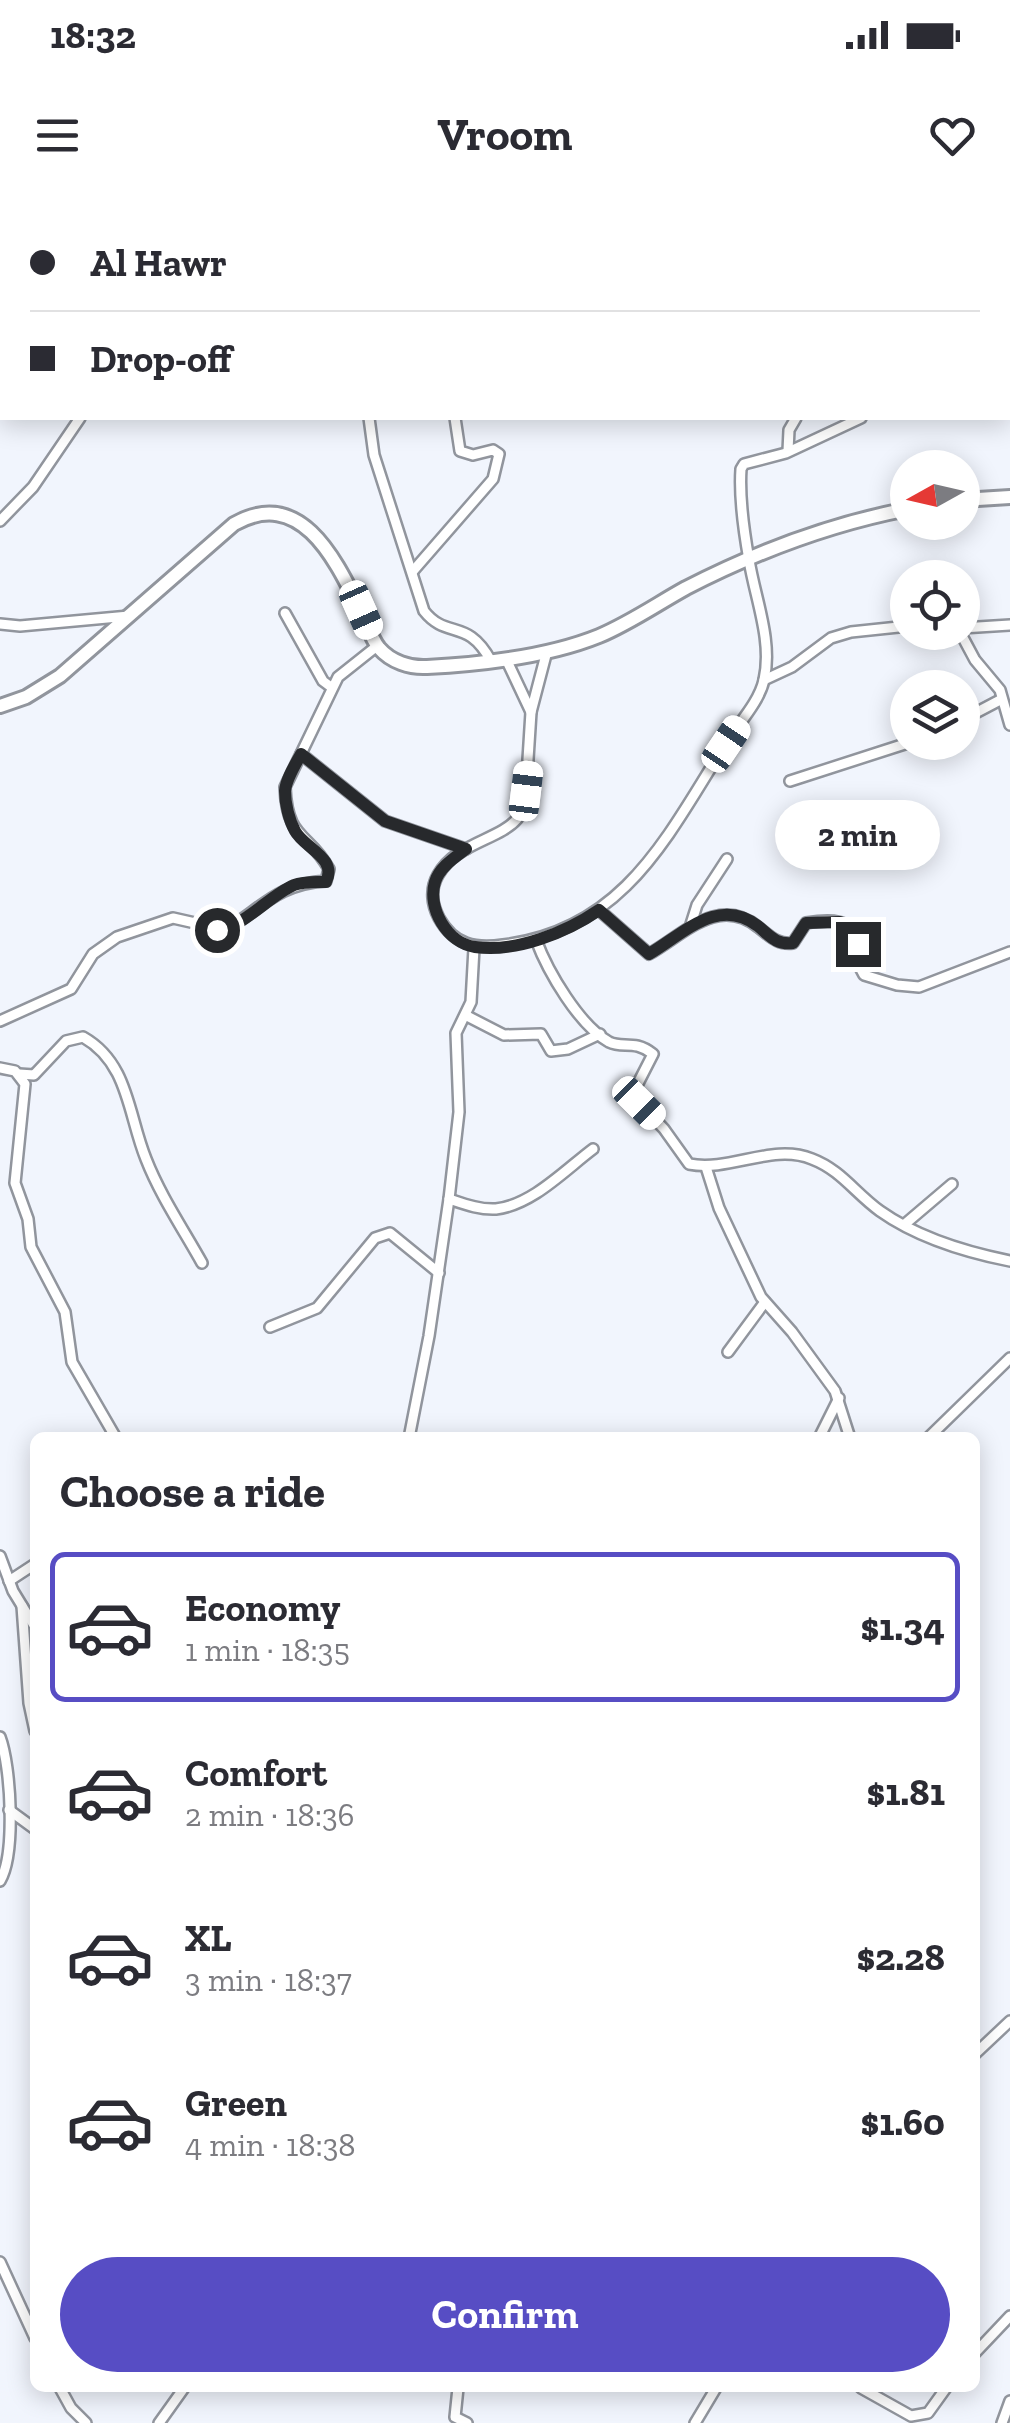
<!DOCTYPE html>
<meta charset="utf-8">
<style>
:root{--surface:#fff;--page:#f7f7f7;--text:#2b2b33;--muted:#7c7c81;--line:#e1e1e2;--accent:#574dc4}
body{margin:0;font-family:"Zilla Slab",serif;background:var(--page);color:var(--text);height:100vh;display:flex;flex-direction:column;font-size:38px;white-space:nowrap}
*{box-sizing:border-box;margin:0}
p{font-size:32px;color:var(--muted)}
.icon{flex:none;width:55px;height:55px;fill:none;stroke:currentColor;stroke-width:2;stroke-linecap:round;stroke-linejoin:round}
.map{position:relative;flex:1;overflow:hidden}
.panel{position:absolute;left:30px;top:1232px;width:950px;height:960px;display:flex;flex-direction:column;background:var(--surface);border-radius:15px;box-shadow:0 5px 25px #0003}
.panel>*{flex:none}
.banner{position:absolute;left:0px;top:0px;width:1010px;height:220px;box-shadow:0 5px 25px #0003;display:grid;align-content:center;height:220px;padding:0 30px;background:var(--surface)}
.needle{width:65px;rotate:262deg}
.buttons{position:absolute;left:890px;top:250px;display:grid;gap:20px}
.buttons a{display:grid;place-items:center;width:90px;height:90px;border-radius:50%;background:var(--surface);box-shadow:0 5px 25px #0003;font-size:50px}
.end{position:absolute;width:45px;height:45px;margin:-22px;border:12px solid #27292c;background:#fff;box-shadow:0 0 0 5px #fff}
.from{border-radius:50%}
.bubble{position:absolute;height:70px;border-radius:35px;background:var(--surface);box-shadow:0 5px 25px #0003;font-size:32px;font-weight:700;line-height:70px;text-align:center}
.car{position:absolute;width:30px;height:60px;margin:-30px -15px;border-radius:12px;box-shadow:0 0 8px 2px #0007;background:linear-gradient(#fff 24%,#345 0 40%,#fff 0 76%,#345 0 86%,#fff 0)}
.banner b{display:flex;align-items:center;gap:35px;height:95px;font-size:38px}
.banner b+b{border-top:2px solid var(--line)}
.banner i{width:25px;height:25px;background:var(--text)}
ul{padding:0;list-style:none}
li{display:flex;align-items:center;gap:30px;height:150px;margin:0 20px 15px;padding:0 10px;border:5px solid transparent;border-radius:15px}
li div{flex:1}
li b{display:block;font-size:38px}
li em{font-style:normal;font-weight:700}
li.on{border-color:var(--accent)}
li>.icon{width:90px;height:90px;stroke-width:1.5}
h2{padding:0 30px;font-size:45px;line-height:120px}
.cta{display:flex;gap:20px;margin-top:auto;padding:20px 30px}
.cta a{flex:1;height:115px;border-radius:60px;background:var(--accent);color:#fff;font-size:40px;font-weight:700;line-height:115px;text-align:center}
.status{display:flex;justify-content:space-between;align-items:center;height:70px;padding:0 50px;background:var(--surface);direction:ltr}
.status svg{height:28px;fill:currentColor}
header{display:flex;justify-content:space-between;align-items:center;height:130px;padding:0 30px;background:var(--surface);font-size:45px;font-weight:700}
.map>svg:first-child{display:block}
</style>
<div class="status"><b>18:32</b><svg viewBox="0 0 49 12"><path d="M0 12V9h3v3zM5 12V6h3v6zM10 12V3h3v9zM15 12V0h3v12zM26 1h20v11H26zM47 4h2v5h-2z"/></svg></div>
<header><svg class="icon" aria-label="menu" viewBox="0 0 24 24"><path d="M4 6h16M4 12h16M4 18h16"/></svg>Vroom<svg class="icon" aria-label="heart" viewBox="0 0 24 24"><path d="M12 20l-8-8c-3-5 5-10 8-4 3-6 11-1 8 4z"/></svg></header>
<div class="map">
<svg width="1010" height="2223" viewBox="0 0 1010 2223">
<rect width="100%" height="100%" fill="#f1f5fd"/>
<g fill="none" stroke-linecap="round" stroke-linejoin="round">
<g stroke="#91959d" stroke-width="14">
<g id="street">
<polyline points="150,2 150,0"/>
<polyline points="366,2 367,0"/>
<polyline points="490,2 491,0"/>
<polyline points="900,2 900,0"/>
<polyline points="1008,79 1010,79"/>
<path d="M 369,218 L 374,255 L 424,411 C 447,440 467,417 491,461"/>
<polyline points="788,251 789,230 796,218"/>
<polyline points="0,321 33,287 80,218"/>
<polyline points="413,371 493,279 499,254 493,250 473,255 460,251 455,218"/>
<polyline points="285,413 323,481 331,487"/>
<polyline points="0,424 20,426 129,416"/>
<polyline points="962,428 1010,425"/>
<polyline points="960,432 975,460 1000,490 1010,525"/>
<path d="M 547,451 L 531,512 L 526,591 L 517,619 C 499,640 456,643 438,675 C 430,689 432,705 439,718 C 454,745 475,749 503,745 C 623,731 667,637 725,545 C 737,525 759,503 764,480 C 773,441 755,398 749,360 C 744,332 739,297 741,269 L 744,264 L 786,253 L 861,218"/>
<polyline points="506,459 531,512"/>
<polyline points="764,480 792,467 831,438 851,432 908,426"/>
<polyline points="962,520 1002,499"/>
<polyline points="301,554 385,621 466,649"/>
<polyline points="790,581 911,542"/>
<path d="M 599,710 L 649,754 C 683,735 718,695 758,727 C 770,736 777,745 793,743 L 806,723 C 824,720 845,718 857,733 L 856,760 L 864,775 L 897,785 L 919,787 L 1010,752"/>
<polyline points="691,724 697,705 727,659"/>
<path d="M 536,740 C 548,772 579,825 609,842 C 623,849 634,839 653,854 L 632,895 L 664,929 L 689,964 C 731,972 772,943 812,959 C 841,970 855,993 880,1011 C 918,1038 965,1052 1010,1061"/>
<polyline points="467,816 504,835 541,834 551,851 568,849 600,834"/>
<path d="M 0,821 L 71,789 L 93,754 L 117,737 L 173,718 L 226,730 C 264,706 278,684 326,681 L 329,669 C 309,632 287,641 285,587 L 338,477 L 377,446"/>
<polyline points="0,868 15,871 25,884 15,983 28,1019 31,1047 65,1112 72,1162 116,1238"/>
<path d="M 19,874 L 34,875 L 66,841 L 83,837 C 129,863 128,915 146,959 C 160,995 183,1029 202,1063"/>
<polyline points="706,967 719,1008 761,1097 792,1132 835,1191 850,1238"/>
<path d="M 449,999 C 464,1004 480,1010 496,1009 C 532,1005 565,970 593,949"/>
<polyline points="905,1024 952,984"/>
<polyline points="270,1127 317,1108 375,1038 390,1033 439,1073"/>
<polyline points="728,1152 765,1102"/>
<polyline points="409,1238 429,1136 449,999 459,912 456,833 471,802 474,748"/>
<polyline points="819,1238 839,1198"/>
<polyline points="928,1238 1010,1158"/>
<polyline points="0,1356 13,1391 35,1427"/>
<polyline points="9,1381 35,1364"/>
<polyline points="22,1406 29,1503 35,1531"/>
<path d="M 0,1537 C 11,1566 16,1654 0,1681"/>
<polyline points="9,1610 35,1629"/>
<polyline points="975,1854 1010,1821"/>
<polyline points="0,2062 35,2138"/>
<polyline points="975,2153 1010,2116"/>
<polyline points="60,2188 71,2208 86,2223"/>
<polyline points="458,2188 455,2217 467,2223"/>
<polyline points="861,2188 911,2216 928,2213 946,2188"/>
<polyline points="159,2223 184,2188"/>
<polyline points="695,2223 716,2188"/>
<polyline points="1002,2223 1010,2201"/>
</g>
</g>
<g stroke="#91959d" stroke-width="18">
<g id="secondary">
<polyline points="962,300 1010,297"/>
<path d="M 0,506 L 26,497 L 60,476 L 234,324 C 300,287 334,357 359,407 C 366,420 370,437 379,448 C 391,462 410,468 427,467 C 484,464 547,457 599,436 C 630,423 657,404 686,388 C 756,352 830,324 908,309"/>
</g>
</g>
<use href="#street" stroke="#fff" stroke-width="9"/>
<use href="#secondary" stroke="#fff" stroke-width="12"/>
</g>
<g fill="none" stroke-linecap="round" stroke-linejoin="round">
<path stroke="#27292c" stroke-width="12" d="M 217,730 C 240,730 270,695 294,685 C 304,681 315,682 326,682 C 338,658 304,648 295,631 C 289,620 285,604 285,591 C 286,579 295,565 301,554 L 385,621 L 466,649 C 454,658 439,668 435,682 C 427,708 447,743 475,747 C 516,753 567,732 599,710 L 649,754 C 682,735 718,695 758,726 C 770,736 776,745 793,743 L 806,723 L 840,722 L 854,729 L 858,744"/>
</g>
</svg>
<div class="buttons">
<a><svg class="needle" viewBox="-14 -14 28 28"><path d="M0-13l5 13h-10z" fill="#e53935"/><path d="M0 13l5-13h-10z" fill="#7c7c81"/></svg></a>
<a><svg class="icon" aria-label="locate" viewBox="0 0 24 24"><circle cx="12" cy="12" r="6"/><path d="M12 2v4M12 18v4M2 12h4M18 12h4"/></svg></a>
<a><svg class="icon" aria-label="layers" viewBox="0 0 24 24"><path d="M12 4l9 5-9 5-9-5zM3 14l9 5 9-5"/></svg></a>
</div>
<i class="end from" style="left:217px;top:730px"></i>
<i class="end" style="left:858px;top:744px"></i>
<div class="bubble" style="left:775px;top:600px;width:165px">2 min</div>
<i class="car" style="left:361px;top:410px;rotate:156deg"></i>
<i class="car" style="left:726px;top:544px;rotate:34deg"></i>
<i class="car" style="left:526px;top:591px;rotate:7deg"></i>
<i class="car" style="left:639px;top:903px;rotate:135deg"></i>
<div class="banner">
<b><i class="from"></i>Al Hawr</b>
<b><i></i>Drop-off</b>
</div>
<section class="panel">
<h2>Choose a ride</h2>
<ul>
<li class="on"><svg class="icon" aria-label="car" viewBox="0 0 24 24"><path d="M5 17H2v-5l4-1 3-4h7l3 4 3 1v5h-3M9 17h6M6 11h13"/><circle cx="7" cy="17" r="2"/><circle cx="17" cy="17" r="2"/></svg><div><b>Economy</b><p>1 min · 18:35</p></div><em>$1.34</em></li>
<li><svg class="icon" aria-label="car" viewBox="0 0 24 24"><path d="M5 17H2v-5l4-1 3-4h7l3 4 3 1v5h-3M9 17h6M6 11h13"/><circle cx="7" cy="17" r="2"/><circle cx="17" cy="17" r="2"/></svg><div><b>Comfort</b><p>2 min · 18:36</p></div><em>$1.81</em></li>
<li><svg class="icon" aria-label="car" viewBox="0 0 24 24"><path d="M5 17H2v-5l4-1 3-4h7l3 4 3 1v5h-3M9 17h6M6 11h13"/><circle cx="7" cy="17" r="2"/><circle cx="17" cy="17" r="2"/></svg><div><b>XL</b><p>3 min · 18:37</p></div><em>$2.28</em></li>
<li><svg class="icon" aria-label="car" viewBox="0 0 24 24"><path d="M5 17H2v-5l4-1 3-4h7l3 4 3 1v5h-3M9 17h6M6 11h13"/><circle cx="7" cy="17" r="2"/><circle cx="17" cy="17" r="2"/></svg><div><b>Green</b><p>4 min · 18:38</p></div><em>$1.60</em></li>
</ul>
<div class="cta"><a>Confirm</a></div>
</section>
</div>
